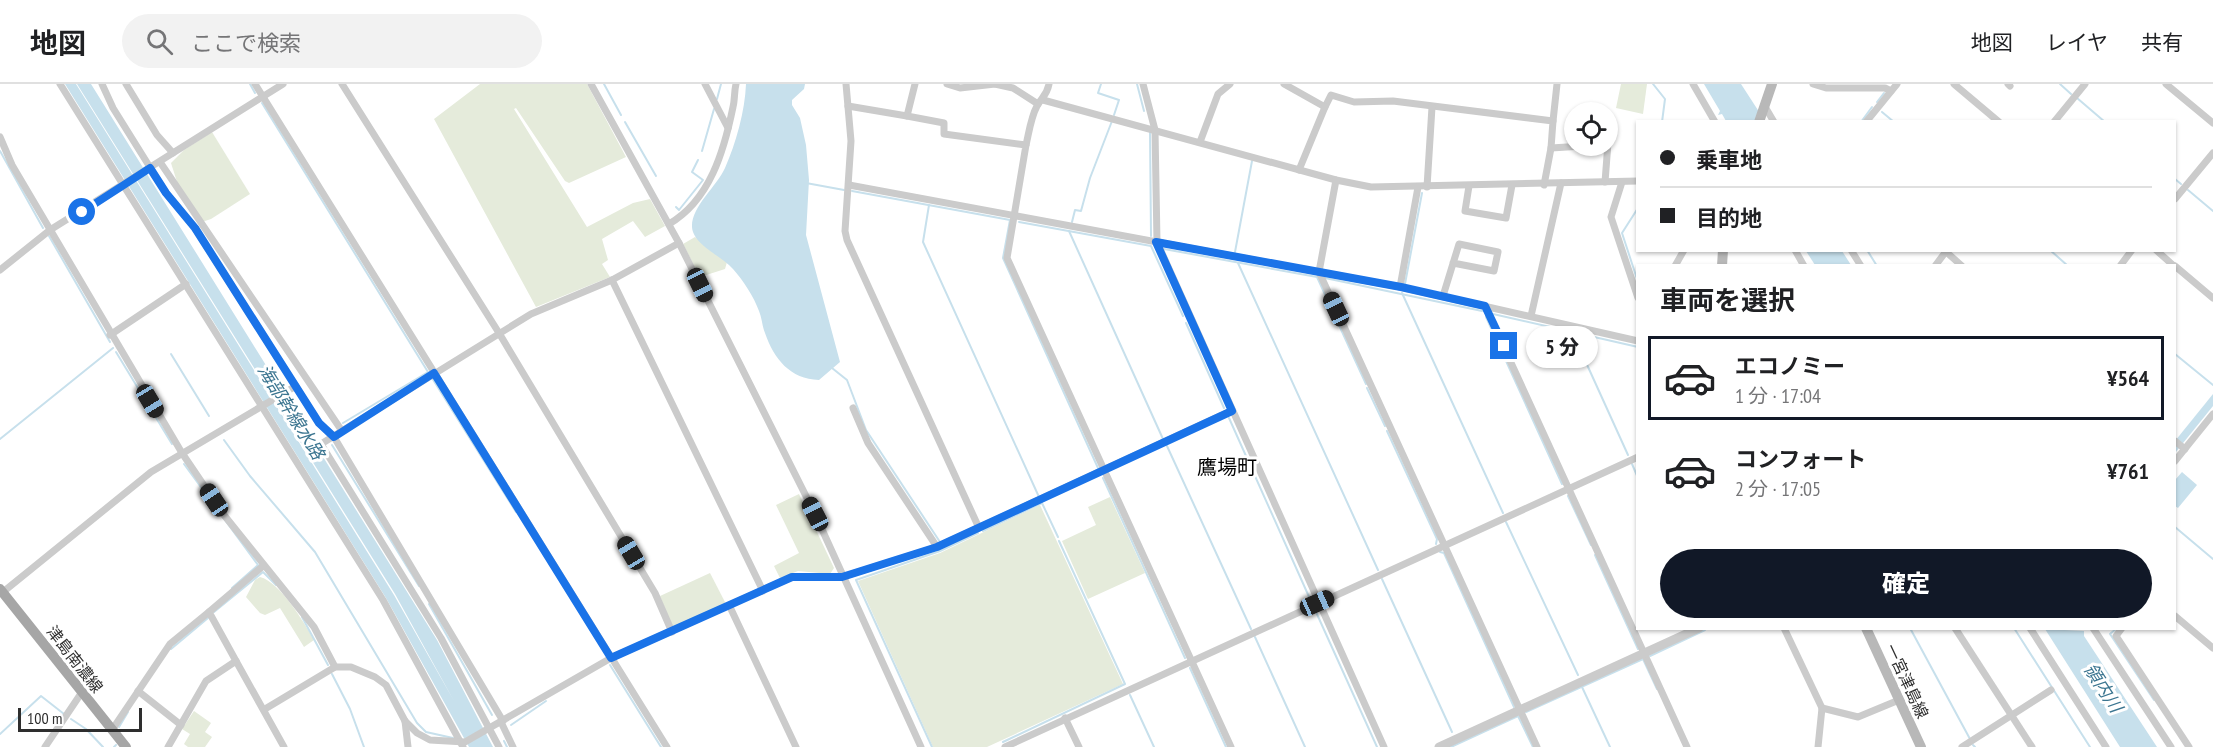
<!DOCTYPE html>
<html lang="ja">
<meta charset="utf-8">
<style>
:root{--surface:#fff;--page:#f2f2f2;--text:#202124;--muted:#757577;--line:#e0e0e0;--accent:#111827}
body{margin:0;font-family:"PT Sans Narrow","Noto Sans JP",sans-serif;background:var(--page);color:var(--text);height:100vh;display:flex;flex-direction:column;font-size:22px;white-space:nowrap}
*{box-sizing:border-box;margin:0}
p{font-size:20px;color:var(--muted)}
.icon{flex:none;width:33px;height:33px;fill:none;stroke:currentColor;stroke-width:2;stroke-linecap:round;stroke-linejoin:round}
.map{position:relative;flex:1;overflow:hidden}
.sheet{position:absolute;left:1636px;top:180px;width:540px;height:366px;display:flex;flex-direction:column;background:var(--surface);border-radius:0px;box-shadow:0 2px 4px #0004}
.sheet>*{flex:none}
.banner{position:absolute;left:1636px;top:36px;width:540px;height:132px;border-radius:0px;box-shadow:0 2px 4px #0004;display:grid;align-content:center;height:132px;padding:0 24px;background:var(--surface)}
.controls{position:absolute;left:1564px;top:18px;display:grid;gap:12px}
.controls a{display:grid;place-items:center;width:54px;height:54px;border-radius:50%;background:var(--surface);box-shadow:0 2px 4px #0004;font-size:30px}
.scale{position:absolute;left:18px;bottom:15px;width:124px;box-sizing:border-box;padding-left:6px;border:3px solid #2e2e2e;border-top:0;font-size:16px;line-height:21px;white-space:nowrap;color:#2e2e2e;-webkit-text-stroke:4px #fff;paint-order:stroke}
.end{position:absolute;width:27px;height:27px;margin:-14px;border:8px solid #1a73e8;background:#fff;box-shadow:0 0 0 3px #fff}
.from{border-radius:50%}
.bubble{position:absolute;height:42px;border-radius:21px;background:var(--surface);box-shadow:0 2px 4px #0004;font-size:20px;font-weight:800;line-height:42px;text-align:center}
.car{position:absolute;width:18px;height:36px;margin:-18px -9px;border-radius:8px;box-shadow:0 0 4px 2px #0007;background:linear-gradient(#222 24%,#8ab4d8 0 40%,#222 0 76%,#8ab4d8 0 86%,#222 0)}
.banner b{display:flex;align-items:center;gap:21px;height:57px;font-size:22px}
.banner b+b{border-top:2px solid var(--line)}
.banner i{width:15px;height:15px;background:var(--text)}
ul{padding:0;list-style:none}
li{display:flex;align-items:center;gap:18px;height:84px;margin:0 12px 9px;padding:0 12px;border:3px solid transparent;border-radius:0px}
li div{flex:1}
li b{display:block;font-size:22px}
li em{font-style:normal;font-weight:800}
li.selected{border-color:var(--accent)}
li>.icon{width:54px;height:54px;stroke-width:1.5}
h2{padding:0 24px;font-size:27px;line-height:72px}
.cta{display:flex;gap:12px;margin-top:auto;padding:12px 24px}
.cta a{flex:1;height:69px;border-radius:36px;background:var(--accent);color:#fff;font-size:24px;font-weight:800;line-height:69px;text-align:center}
header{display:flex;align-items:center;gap:36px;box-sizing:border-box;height:84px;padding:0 30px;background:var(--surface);border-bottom:2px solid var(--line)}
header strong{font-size:28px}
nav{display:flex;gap:33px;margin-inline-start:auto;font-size:21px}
.search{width:420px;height:54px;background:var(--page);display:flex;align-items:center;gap:15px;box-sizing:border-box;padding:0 21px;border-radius:33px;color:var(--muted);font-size:22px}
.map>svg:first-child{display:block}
</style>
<header>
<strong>地図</strong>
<div class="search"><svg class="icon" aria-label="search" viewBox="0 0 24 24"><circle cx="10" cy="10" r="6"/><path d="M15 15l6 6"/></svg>ここで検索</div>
<nav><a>地図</a><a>レイヤ</a><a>共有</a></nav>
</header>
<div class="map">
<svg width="2213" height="663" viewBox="0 0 2213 663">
<rect width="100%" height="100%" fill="#fff"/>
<g fill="#e5ebdb">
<polygon points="480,0 587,0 626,73 569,99 565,97 516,24 514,25 587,143 633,119 650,115 665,142 645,153 633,137 602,155 608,176 602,180 610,193 536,223 434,35"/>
<polygon points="1621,0 1647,0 1643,30 1616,24"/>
<polygon points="212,48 250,110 211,135 202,138 178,101 171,79 184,66"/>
<polygon points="695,153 727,178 725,185 700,193 683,160"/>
<polygon points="799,410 834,484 830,490 798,487 780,494 774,482 799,469 776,421"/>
<polygon points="1110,413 1145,489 1088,515 1062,457 1096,441 1088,423"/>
<polygon points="1040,421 1123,600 987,663 933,663 858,497 940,469"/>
<polygon points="710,489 726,520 678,542 672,542 660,512"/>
<path d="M 260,493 C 280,498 304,538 314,556 L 304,563 L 280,524 L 265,531 L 260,529 L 246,513 L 255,496 Z"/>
<polygon points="194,627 211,639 205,648 212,653 205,663 188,663 184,660 190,650 182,645"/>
</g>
<g fill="#c7e0ec">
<polygon points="65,0 76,0 394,511 454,617 395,510 77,0 91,0 437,556 493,663 469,663 386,514"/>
<path d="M 746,0 L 805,0 L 804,5 L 792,16 L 792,21 L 800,34 L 806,61 L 809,96 L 806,151 L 840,278 L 819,296 C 790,295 774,275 765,249 C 762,242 762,234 759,227 C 754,213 743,196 733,185 C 722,172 693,161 692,143 C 691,123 717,102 725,84 C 736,59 745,27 746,0 Z"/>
<polygon points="1704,0 1741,0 1765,37 1726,37 1722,30 1718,31 1720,27"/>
<polygon points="1806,167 1842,167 1851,181 1815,181"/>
<polygon points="2213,310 2213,322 2175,369 2175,357"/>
<polygon points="2182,388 2197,401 2178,424 2175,422 2175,396"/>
<polygon points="2045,545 2084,547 2084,552 2157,663 2120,663"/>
</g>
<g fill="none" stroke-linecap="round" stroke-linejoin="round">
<g stroke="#c7e0ec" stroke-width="2">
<polyline points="250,0 255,9"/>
<polyline points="604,0 621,31"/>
<polyline points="1101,0 1098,9 1119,16 1114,31"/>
<polyline points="1137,0 1144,27"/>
<polyline points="1653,0 1665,15 1662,38"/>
<polyline points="2060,0 2071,10"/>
<polyline points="2077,14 2105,38"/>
<polyline points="717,15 721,0"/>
<polyline points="1877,18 1884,9"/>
<polyline points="262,19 428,288 343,339"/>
<polyline points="1882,28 1894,38"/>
<polyline points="625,38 656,92"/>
<polyline points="1861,38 1872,23"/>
<polyline points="1150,48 1151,152"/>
<polyline points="0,67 43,144"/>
<polyline points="702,67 714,25"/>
<polyline points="2175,95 2181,100"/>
<polyline points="806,99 844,106"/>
<polyline points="2188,106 2213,127"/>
<polyline points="852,107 1010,136 1003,174 1098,384"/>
<polyline points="929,121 923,158 1039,413"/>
<polyline points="676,123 679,126 703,96 692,88 698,76"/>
<polyline points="1638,124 1622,149 1638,198"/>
<polyline points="1019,138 1151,162 1183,232"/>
<polyline points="1072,138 1075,126 1081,127 1090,94 1112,37"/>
<polyline points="1069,147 1163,355"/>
<polyline points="49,152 110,258"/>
<polyline points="1164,165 1317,193"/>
<polyline points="1867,166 1877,182"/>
<polyline points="2050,166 2068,182"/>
<polyline points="1235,168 1252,77"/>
<polyline points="1238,179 1378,486"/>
<polyline points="1317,193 1366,300"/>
<polyline points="1325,194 1482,227"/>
<polyline points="1405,200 1422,109"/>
<polyline points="1402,209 1503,429"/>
<polyline points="1493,230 1638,263"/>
<polyline points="1486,233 1562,400"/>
<polyline points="1186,239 1224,324"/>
<polyline points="1574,252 1628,371"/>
<polyline points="116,268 172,360"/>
<polyline points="171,270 209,332"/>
<polyline points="2175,270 2213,301"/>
<polyline points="832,284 847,296 866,346 940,458"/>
<polyline points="432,294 516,428"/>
<polyline points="1367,304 1385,342"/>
<polyline points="1229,334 1310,515 1309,518"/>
<polyline points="1387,347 1437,455 1436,460"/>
<polyline points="0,355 113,264"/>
<polyline points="224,356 250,392 315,468 417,639 426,648 453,654"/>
<polyline points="332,361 419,502"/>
<polyline points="1167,362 1251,545"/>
<polyline points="184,380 258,481 232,504"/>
<polyline points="1632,380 1638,394"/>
<polyline points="1103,394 1185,574"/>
<polyline points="1568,412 1591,461"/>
<polyline points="1506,438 1578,591"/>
<polyline points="2175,443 2213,475"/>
<polyline points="983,447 1042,419 1058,453"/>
<polyline points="1440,468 1444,469 1514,623"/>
<polyline points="1595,471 1638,565"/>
<polyline points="1382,495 1452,648"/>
<polyline points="429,520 492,631"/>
<polyline points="1312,527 1316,528 1377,663"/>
<polyline points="214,528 263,488 276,501"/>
<polyline points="302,533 328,581"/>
<polyline points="1910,544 1970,655"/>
<polyline points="2014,544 2090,663"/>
<polyline points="2117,544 2110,550 2154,616"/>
<polyline points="1709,545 1709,544"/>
<polyline points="1255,553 1305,663"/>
<polyline points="171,565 208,534"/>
<polyline points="1650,572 1705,546"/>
<polyline points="610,581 661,663"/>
<polyline points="1190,584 1226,663"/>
<polyline points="332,590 350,625 364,663"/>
<polyline points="1582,603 1610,663"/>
<polyline points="1130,611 1154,663"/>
<polyline points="1526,628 1643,575 1657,605"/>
<polyline points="71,635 86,645 103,663"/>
<polyline points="511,641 546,617"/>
<polyline points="119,643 128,628"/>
<polyline points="0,650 41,612 64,630"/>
<polyline points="504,657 507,663"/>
<polyline points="1003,658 1125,600 1059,457"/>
<polyline points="1973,661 1975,663"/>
<polyline points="114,663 116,661"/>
<polyline points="932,663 856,496 940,467 978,449"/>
<polyline points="1451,663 1518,632 1533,663"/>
</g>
<g stroke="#cbcbcb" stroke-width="7">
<polyline points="60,0 383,516 463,663"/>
<polyline points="102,0 113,24 166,109 195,144 319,339 334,353 503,637"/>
<polyline points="126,0 157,51 173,69"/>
<polyline points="255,0 667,663"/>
<polyline points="342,0 499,249 655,509 672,548"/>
<polyline points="591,0 679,159 815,430 921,663"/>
<polyline points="705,0 728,44"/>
<polyline points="846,0 851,57 845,147 847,156 979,444"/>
<polyline points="947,0 960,4 995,0"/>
<polyline points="995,0 1013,4 1038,20"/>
<polyline points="1143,0 1155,46 1157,158 1384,663"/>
<polyline points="1284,0 1325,23 1331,11 1354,18 1393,17 1553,37 1551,64 1544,101"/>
<polyline points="1693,0 1715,38"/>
<polyline points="1813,0 1826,4 1885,4 1891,7"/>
<polyline points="1954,0 1999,38"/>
<polyline points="2008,0 2010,2"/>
<polyline points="2166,0 2213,39"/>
<polyline points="1043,16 1336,96 1371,103 1638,97"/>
<polyline points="1764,21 1774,38"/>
<polyline points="848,22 907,32 915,0"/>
<polyline points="907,32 944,39 944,50 1026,61 1007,174 1231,663"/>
<polyline points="1553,37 1557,0"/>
<polyline points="1866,38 1897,0"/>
<polyline points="2054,38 2085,0"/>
<polyline points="0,53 12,81 182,369 224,431 314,543 335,583"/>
<polyline points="1200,58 1218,10 1230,0"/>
<path d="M 1026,61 C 1029,48 1031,33 1037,22 C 1042,13 1047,11 1049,0"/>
<polyline points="1551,64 1583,62"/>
<polyline points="160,78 342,347"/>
<polyline points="1299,86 1325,23"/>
<polyline points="1336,96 1319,188 1537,663"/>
<polyline points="1605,98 1608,59"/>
<polyline points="1622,98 1611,133 1638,214"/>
<polyline points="849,101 1400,203 1638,257"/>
<polyline points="1469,102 1465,127 1506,134 1512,101"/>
<polyline points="1427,103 1432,23"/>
<polyline points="2175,115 2213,69"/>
<path d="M 669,140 C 710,116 724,67 733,23 C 735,15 734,8 736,0"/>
<polyline points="1795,166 1804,182"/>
<polyline points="1851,166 1861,182"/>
<polyline points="1944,166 1962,182"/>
<polyline points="2156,166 2174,182"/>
<polyline points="1675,182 1684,166"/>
<polyline points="1935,182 1947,166"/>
<polyline points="2120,182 2132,166"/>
<polyline points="2175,182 2213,214"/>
<polyline points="0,186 50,146 283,0"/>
<polyline points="612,196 763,507"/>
<polyline points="1400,203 1418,103"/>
<polyline points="1443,212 1459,160 1498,168 1494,187 1453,179"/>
<polyline points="1485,222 1687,663"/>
<polyline points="1531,232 1561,99"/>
<polyline points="110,251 186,200"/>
<polyline points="853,324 868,359 937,463"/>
<polyline points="2175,357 2185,365"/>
<polyline points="2175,377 2213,330"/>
<polyline points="3,508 151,388 296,302"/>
<polyline points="730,523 796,663"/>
<polyline points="2175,532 2213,564"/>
<polyline points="1784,544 1822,624 1818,663"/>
<polyline points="1955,544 2032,663"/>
<polyline points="2030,544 2106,663"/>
<polyline points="2093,544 2171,663"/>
<polyline points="2122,544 2116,552 2189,663"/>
<polyline points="236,577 209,528 263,482"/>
<polyline points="138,607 181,641"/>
<polyline points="1822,624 1858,633 1899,616"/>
<polyline points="265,625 335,583 351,583 375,593 386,601 405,637 417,649 430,656 465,658 611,574 792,493 842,493 937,463 1231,327"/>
<polyline points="1065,634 1079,663"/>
<polyline points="405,637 408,663"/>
<polyline points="501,638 513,663"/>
<polyline points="112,646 170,560 209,528"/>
<polyline points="45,663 82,608"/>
<polyline points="168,663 206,597 236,577 284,663"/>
<polyline points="499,663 441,554 321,360 531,230 612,196 679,159"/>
<polyline points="1005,663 1638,373"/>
<polyline points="1962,663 2051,606"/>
</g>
<polyline stroke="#cbcbcb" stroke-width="9" points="1439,663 1699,544"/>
<g stroke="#b8b8b8" stroke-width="10">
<polyline points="1759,38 1772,0"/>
<polyline points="1722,182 1723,166"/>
<polyline points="1866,544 1921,663"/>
</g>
<polyline stroke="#a6a6a6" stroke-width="10" points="0,505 126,663"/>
</g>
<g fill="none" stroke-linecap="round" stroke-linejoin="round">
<polyline stroke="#1a73e8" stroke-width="8" points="82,128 150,84 166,109 195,144 319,339 334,353 434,289 611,574 792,493 842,493 937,463 1232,327 1156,158 1401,203 1485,222 1504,262"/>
</g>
<g text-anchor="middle" stroke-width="6" stroke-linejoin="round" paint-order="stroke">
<g font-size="16" fill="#2e2e2e" stroke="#fff">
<text transform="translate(75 575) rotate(52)" y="6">津島南濃線</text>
<text transform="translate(1907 597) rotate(65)" y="6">一宮津島線</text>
</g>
<g font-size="18" font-style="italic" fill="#3b7590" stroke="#fff">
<text transform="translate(291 328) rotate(58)" y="6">海部幹線水路</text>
<text transform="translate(2103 604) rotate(57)" y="6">領内川</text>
</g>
<g font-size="20" fill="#000" stroke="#fff">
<text x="1227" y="390">鷹場町</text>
</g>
</g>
</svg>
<div class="controls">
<a><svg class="icon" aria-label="locate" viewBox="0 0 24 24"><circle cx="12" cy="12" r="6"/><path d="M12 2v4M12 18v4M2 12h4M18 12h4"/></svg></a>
</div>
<div class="scale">100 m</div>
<i class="end from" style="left:82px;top:128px"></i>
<i class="end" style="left:1504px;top:262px"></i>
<div class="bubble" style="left:1526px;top:242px;width:72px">5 分</div>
<i class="car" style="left:700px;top:201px;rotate:154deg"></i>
<i class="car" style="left:1336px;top:225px;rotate:335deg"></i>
<i class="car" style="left:150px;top:317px;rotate:149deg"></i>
<i class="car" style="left:214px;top:416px;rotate:326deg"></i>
<i class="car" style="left:815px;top:430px;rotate:333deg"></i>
<i class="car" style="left:631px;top:469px;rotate:329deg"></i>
<i class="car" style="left:1317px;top:519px;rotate:66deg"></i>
<div class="banner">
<b><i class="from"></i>乗車地</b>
<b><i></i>目的地</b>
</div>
<section class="sheet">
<h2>車両を選択</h2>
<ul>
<li class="selected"><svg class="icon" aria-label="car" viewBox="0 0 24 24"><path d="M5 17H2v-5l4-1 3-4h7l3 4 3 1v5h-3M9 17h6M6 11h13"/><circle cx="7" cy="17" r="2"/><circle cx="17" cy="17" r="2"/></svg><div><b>エコノミー</b><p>1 分 · 17:04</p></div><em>¥564</em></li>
<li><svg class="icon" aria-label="car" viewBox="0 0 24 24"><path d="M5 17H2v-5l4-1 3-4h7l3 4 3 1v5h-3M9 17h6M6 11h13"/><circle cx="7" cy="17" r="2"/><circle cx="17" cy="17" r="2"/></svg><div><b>コンフォート</b><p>2 分 · 17:05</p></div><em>¥761</em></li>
</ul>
<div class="cta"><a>確定</a></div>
</section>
</div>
